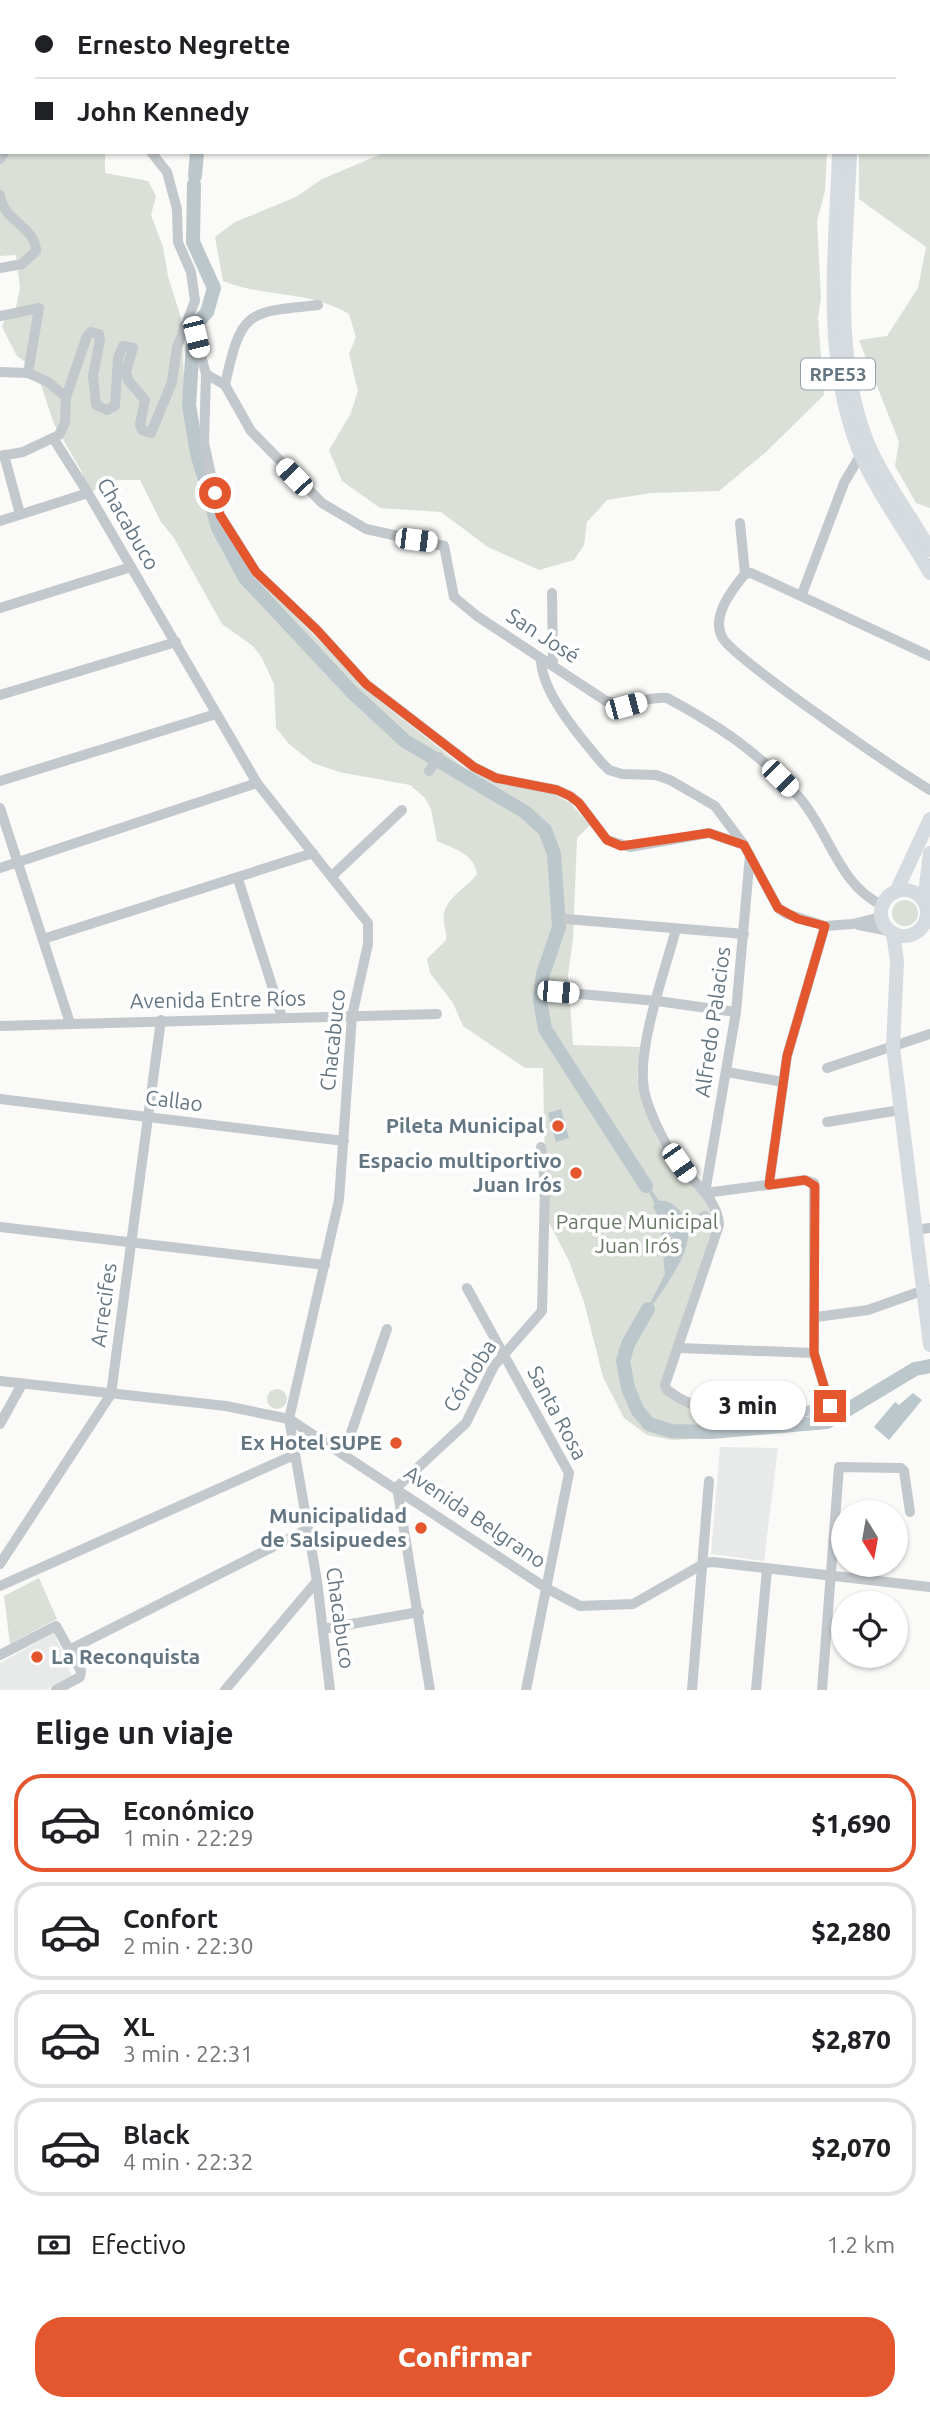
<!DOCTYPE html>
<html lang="es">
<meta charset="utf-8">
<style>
:root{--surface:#fff;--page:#f2f2f2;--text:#202124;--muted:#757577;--line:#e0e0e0;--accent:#e4572e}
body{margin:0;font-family:Ubuntu,sans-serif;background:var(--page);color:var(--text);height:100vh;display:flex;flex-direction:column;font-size:26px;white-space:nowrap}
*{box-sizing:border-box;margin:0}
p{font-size:23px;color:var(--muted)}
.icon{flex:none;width:38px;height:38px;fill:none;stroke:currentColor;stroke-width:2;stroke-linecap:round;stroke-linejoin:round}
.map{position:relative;height:1690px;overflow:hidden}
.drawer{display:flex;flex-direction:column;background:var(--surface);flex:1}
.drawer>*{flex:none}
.banner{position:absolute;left:0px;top:0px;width:931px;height:154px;box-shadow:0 2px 5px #0004;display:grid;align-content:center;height:154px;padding:0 35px;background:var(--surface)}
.needle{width:46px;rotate:169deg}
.tools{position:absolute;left:831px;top:1500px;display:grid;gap:14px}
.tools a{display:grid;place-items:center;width:77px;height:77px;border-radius:50%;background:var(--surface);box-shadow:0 2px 5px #0004;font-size:35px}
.end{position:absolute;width:32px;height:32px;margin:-16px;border:9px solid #e4572e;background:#fff;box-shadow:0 0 0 4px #fff}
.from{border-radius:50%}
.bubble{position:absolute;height:49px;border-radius:24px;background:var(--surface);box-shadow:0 2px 5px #0004;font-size:23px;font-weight:800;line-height:49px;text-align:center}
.car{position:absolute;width:21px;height:42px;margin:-21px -10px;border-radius:9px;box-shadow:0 0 5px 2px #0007;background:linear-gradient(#fff 24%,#345 0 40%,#fff 0 76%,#345 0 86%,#fff 0)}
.banner b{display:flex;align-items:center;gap:24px;height:66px;font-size:26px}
.banner b+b{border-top:2px solid var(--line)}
.banner i{width:18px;height:18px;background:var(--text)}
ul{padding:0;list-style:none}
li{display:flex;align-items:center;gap:21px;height:98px;margin:0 14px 10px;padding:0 21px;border:4px solid var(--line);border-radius:28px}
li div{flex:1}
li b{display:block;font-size:26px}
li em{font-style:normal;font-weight:800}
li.current{border-color:var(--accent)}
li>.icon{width:63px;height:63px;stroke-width:1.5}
h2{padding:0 35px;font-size:32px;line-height:84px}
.pay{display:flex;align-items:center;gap:18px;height:77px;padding:0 35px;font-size:26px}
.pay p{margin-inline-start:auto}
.action{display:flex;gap:14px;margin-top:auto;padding:14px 35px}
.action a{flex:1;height:80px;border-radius:28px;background:var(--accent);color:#fff;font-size:28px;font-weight:800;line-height:80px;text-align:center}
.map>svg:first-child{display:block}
</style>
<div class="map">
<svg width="930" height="1690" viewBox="0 0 930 1690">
<rect width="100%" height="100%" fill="#fafaf8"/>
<g fill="#e8e9e9">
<polygon points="720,1447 778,1448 764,1561 711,1554"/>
<polygon points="54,1633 72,1676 46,1690 0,1690 0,1663"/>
</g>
<g fill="#dadfd7">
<path d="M 0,0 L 78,0 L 2,2 L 2,152 L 105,152 L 105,173 L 148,181 L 156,196 L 151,215 L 163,247 L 168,276 L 181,318 L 186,420 L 198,487 L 226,535 L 294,615 L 378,700 L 465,768 L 488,779 L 552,793 L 570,803 L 590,825 L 577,838 L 573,938 L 568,975 L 573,1045 L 640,1047 L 637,1077 L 656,1137 L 668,1158 L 705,1195 L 716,1218 L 661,1385 L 711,1416 L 711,1438 L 672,1440 L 647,1435 L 624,1418 L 603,1377 L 584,1302 L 569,1261 L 546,1217 L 543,1068 L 525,1068 L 463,1026 L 453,1003 L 430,973 L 427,959 L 446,940 C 447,931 442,920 444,913 C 449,895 467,888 477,874 C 474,853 454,849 437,841 L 431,809 L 425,798 L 410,785 L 339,772 L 313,763 L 289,744 L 276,728 L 274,684 L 262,658 L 253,646 L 222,624 L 174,538 L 161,522 L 140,480 L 118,480 L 88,493 L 82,472 L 54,424 L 40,382 L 32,367 L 17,356 L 2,327 L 6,316 L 15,312 L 20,288 L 16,255 L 0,256 Z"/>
<polygon points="175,0 818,0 817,2"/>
<polygon points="867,0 930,0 930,508 916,503 895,466 899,442 859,340 887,336 918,288 926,247 859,199 859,152 929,152 929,2"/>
<path d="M 386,152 L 827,152 L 825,191 L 817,221 L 821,298 L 818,318 L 824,395 L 765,453 L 719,491 L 651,493 L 607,500 L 587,522 L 584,545 L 574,560 L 539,570 L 488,547 L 441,512 L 380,508 L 342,481 L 329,450 L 350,415 L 358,391 L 349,354 L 356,337 L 349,314 C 309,290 265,298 223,281 L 215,237 L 235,222 L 296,197 L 322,179 Z"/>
<circle cx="905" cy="913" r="13"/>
<circle cx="277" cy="1399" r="10"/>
<polygon points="39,1578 57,1619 10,1644 4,1596"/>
</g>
<g fill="#bbc7cb">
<polygon points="561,1109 569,1138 556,1142 548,1113"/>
<path d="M 638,1170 L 659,1201 C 667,1200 672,1203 678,1209 C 712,1237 654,1299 639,1325 L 665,1274 L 660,1221 L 653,1206 L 655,1204 Z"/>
<polygon points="913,1393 922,1400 889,1440 874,1427 895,1402 899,1405"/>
</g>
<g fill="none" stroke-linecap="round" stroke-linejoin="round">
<polyline stroke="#bbc7cb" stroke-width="2.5" points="687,1221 705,1212 713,1219"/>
<g stroke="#bbc7cb" stroke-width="14">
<polyline points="127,0 129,2"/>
<polyline points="195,176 197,152"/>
<polyline points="194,184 193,242 214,288 207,312 194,327 189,405 197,453 218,528 245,578 352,692 405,741 525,812 545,830 554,854 559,927 543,974 540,1000 545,1029 646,1186"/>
<polyline points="648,1309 628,1344 623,1361 628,1388 638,1411 649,1424 671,1431 711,1432 827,1422 915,1369 930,1366"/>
</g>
<g stroke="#c3c8cc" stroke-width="10">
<polyline points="63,0 64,2"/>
<polyline points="223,0 224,2"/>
<polyline points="87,2 89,0"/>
<polyline points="0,159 4,152"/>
<path d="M 0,195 C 3,222 35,225 36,251 L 22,264 L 0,268"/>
<polyline points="0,316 39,308 28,373"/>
<polyline points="184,326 196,337 206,374 204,443 220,515 256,572 317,630 366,684 474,767 496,778 557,790 570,796 579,803 607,840 630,847 709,833 744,845"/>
<polyline points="0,372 28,373 48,382 66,397"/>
<path d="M 206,374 L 225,385 L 251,431 L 322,503 L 366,529 L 444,546 L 454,597 L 477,616 L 606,701 C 629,709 645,696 667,698 C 721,727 758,752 799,797 C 829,831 839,886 882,905"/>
<path d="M 225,385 C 241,311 246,312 318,305"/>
<polyline points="53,438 88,493 257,783 368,923 368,944 352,1016 339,1200 289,1419 317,1581 330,1690"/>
<polyline points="4,455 20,514"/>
<polyline points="0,456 23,452 59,435 65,423 66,397 87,336 91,332 99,334 100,340 93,376 96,405 107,410 115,406 118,358 123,346 133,348 126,371 128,380 145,400 140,425 142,430 151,433 172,382 177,347 195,301 191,272 178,242 177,209 167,172 151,152"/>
<polyline points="0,521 88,493"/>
<polyline points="740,523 745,574"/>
<polyline points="552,593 553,665"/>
<polyline points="802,594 844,483 861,454"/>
<polyline points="0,608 131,567"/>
<path d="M 930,656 L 751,573 L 745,574 C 733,589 711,615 722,637 C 732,658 900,772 930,790"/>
<path d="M 541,659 C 541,692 580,737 601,762 L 609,770 L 622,774 L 656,775 L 670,780 L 715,806 L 744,845 L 778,908 L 787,914 L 825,926 L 853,924 L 881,917"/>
<polyline points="0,695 176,642"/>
<polyline points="429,771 439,757"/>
<polyline points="0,781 216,714"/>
<polyline points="0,808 70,1023"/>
<polyline points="0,868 257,783"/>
<polyline points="332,876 402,810"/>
<polyline points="238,879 282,1017"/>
<polyline points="566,919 744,934"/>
<polyline points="927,919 930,920"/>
<polyline points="859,925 889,931"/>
<path d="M 676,929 C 665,971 640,1039 643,1081 C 644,1104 663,1141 676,1160 C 691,1181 718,1198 719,1225 L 665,1385 L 667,1390 L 679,1398 L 718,1417 L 797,1413 L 830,1406 L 814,1353 L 814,1183 L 805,1180 L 705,1193 L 736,1012 L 750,855"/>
<polyline points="43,939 313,853"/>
<polyline points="558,992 657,1001 736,1012"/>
<polyline points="0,1026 437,1014"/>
<polyline points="827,1068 930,1034"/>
<polyline points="727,1072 783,1082"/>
<polyline points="0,1099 344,1141"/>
<polyline points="827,1122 900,1110"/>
<polyline points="769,1185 787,1056 825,926"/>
<polyline points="0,1227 325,1265"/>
<polyline points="915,1230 930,1228"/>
<polyline points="467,1288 569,1473 526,1690"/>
<polyline points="816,1317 868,1310 927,1289"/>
<polyline points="679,1348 814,1353"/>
<polyline points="0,1381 226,1406 289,1419 546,1588 580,1606 633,1604 705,1563 713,1562 930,1587"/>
<polyline points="0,1424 22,1384"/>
<polyline points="344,1453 387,1329"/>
<polyline points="0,1564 111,1394 161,1020"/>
<polyline points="0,1586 294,1455"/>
<polyline points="323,1629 419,1612"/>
<polyline points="71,1649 308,1529"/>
<polyline points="0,1655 56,1626 81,1671 80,1677 56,1690"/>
<polyline points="225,1690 317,1581"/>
<polyline points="430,1690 397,1487 466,1423 494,1366 542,1311 545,1185 541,1147"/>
<polyline points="692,1690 709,1481"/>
<polyline points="756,1690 767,1569"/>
<polyline points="822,1690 839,1467 901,1468 904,1471 910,1512"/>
</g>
<g stroke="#d6dbdf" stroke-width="14">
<polyline points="843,2 843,0"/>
<polyline points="856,2 856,0"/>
<path d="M 839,152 C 836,252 821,358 860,453 C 876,491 909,536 930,573"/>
<path d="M 850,152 C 847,248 831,352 868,444 C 884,481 910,515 930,550"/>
<circle cx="904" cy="913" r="23"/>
<polyline points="896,892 930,819"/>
<polyline points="924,901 930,853"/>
<polyline points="893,933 897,961 893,1047 930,1345"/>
</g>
</g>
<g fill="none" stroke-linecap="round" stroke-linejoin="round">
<polyline stroke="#e4572e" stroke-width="9" points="215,493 220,515 256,572 317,630 366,684 474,767 496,778 557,790 570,796 579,803 607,840 621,846 709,833 744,845 778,908 798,919 825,926 787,1056 769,1185 805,1180 815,1186 814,1353 830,1406"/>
</g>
<g fill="#e4572e" stroke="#fff" stroke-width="2.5">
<circle cx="558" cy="1126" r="7"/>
<circle cx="576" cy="1173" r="7"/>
<circle cx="396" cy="1443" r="7"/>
<circle cx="421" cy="1528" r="7"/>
<circle cx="37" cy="1657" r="7"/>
</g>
<g text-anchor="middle" stroke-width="7" stroke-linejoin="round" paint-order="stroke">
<rect fill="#fff" stroke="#939fa8" stroke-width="2" x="801" y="358.5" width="74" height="31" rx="5"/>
<g font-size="19" font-weight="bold" fill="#657683">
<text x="838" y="381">RPE53</text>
</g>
<g font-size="21" fill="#657683" stroke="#fff">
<text transform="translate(128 524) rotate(60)" y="7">Chacabuco</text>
<text transform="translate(543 636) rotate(33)" y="7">San José</text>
<text transform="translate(218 1000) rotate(-1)" y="7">Avenida Entre Ríos</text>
<text transform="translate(713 1022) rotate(-82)" y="7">Alfredo Palacios</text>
<text transform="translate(333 1040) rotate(-84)" y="7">Chacabuco</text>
<text transform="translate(174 1101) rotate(7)" y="7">Callao</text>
<text transform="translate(104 1305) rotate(-82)" y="7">Arrecifes</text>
<text transform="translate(470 1376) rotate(-58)" y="7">Córdoba</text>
<text transform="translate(557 1413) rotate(62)" y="7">Santa Rosa</text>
<text transform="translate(475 1517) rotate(34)" y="7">Avenida Belgrano</text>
<text transform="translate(340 1618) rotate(82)" y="7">Chacabuco</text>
</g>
<g font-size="21" font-weight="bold" fill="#657683" stroke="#fff" text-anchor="end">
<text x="544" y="1133">Pileta Municipal</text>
<text x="562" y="1168">Espacio multiportivo<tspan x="562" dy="24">Juan Irós</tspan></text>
<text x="382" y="1450">Ex Hotel SUPE</text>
<text x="407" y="1523">Municipalidad<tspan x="407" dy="24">de Salsipuedes</tspan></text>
<text x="51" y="1664" text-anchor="start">La Reconquista</text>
</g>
<g font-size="21" fill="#687a64" stroke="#fff">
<text x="637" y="1229">Parque Municipal<tspan x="637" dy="24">Juan Irós</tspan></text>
</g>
</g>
</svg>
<div class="tools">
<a><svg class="needle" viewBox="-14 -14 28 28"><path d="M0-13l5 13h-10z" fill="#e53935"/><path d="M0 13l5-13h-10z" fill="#757577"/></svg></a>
<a><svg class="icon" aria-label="locate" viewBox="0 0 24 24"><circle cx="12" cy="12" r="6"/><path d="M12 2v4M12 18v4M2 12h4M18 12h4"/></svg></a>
</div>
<i class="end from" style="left:215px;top:493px"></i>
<i class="end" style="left:830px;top:1406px"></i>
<div class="bubble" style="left:690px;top:1381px;width:116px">3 min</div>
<i class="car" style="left:196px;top:337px;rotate:166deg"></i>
<i class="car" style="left:294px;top:477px;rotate:316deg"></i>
<i class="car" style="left:416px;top:540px;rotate:97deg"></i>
<i class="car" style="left:626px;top:706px;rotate:75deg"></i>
<i class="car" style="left:780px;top:778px;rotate:135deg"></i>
<i class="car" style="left:558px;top:992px;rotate:95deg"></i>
<i class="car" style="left:679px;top:1163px;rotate:145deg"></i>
<div class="banner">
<b><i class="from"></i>Ernesto Negrette</b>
<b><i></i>John Kennedy</b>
</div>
</div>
<section class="drawer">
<h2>Elige un viaje</h2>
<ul>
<li class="current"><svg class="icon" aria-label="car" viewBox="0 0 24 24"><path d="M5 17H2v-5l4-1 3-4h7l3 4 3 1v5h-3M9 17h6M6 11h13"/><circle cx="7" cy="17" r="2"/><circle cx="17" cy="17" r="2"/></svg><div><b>Económico</b><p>1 min · 22:29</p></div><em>$1,690</em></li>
<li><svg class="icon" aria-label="car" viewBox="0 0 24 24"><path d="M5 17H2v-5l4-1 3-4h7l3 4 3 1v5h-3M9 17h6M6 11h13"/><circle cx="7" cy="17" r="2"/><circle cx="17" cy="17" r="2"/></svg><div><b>Confort</b><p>2 min · 22:30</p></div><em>$2,280</em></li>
<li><svg class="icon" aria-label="car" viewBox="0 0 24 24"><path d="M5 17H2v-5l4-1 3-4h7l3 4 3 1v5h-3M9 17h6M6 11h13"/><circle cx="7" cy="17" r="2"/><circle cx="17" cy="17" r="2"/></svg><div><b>XL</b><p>3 min · 22:31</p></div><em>$2,870</em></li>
<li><svg class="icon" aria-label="car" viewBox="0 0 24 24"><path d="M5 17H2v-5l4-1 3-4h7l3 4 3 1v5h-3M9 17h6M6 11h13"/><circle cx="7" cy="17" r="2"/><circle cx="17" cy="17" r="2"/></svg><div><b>Black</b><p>4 min · 22:32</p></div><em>$2,070</em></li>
</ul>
<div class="pay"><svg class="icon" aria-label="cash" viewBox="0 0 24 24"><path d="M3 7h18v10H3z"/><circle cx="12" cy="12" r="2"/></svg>Efectivo<p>1.2 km</p></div>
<div class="action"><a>Confirmar</a></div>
</section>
